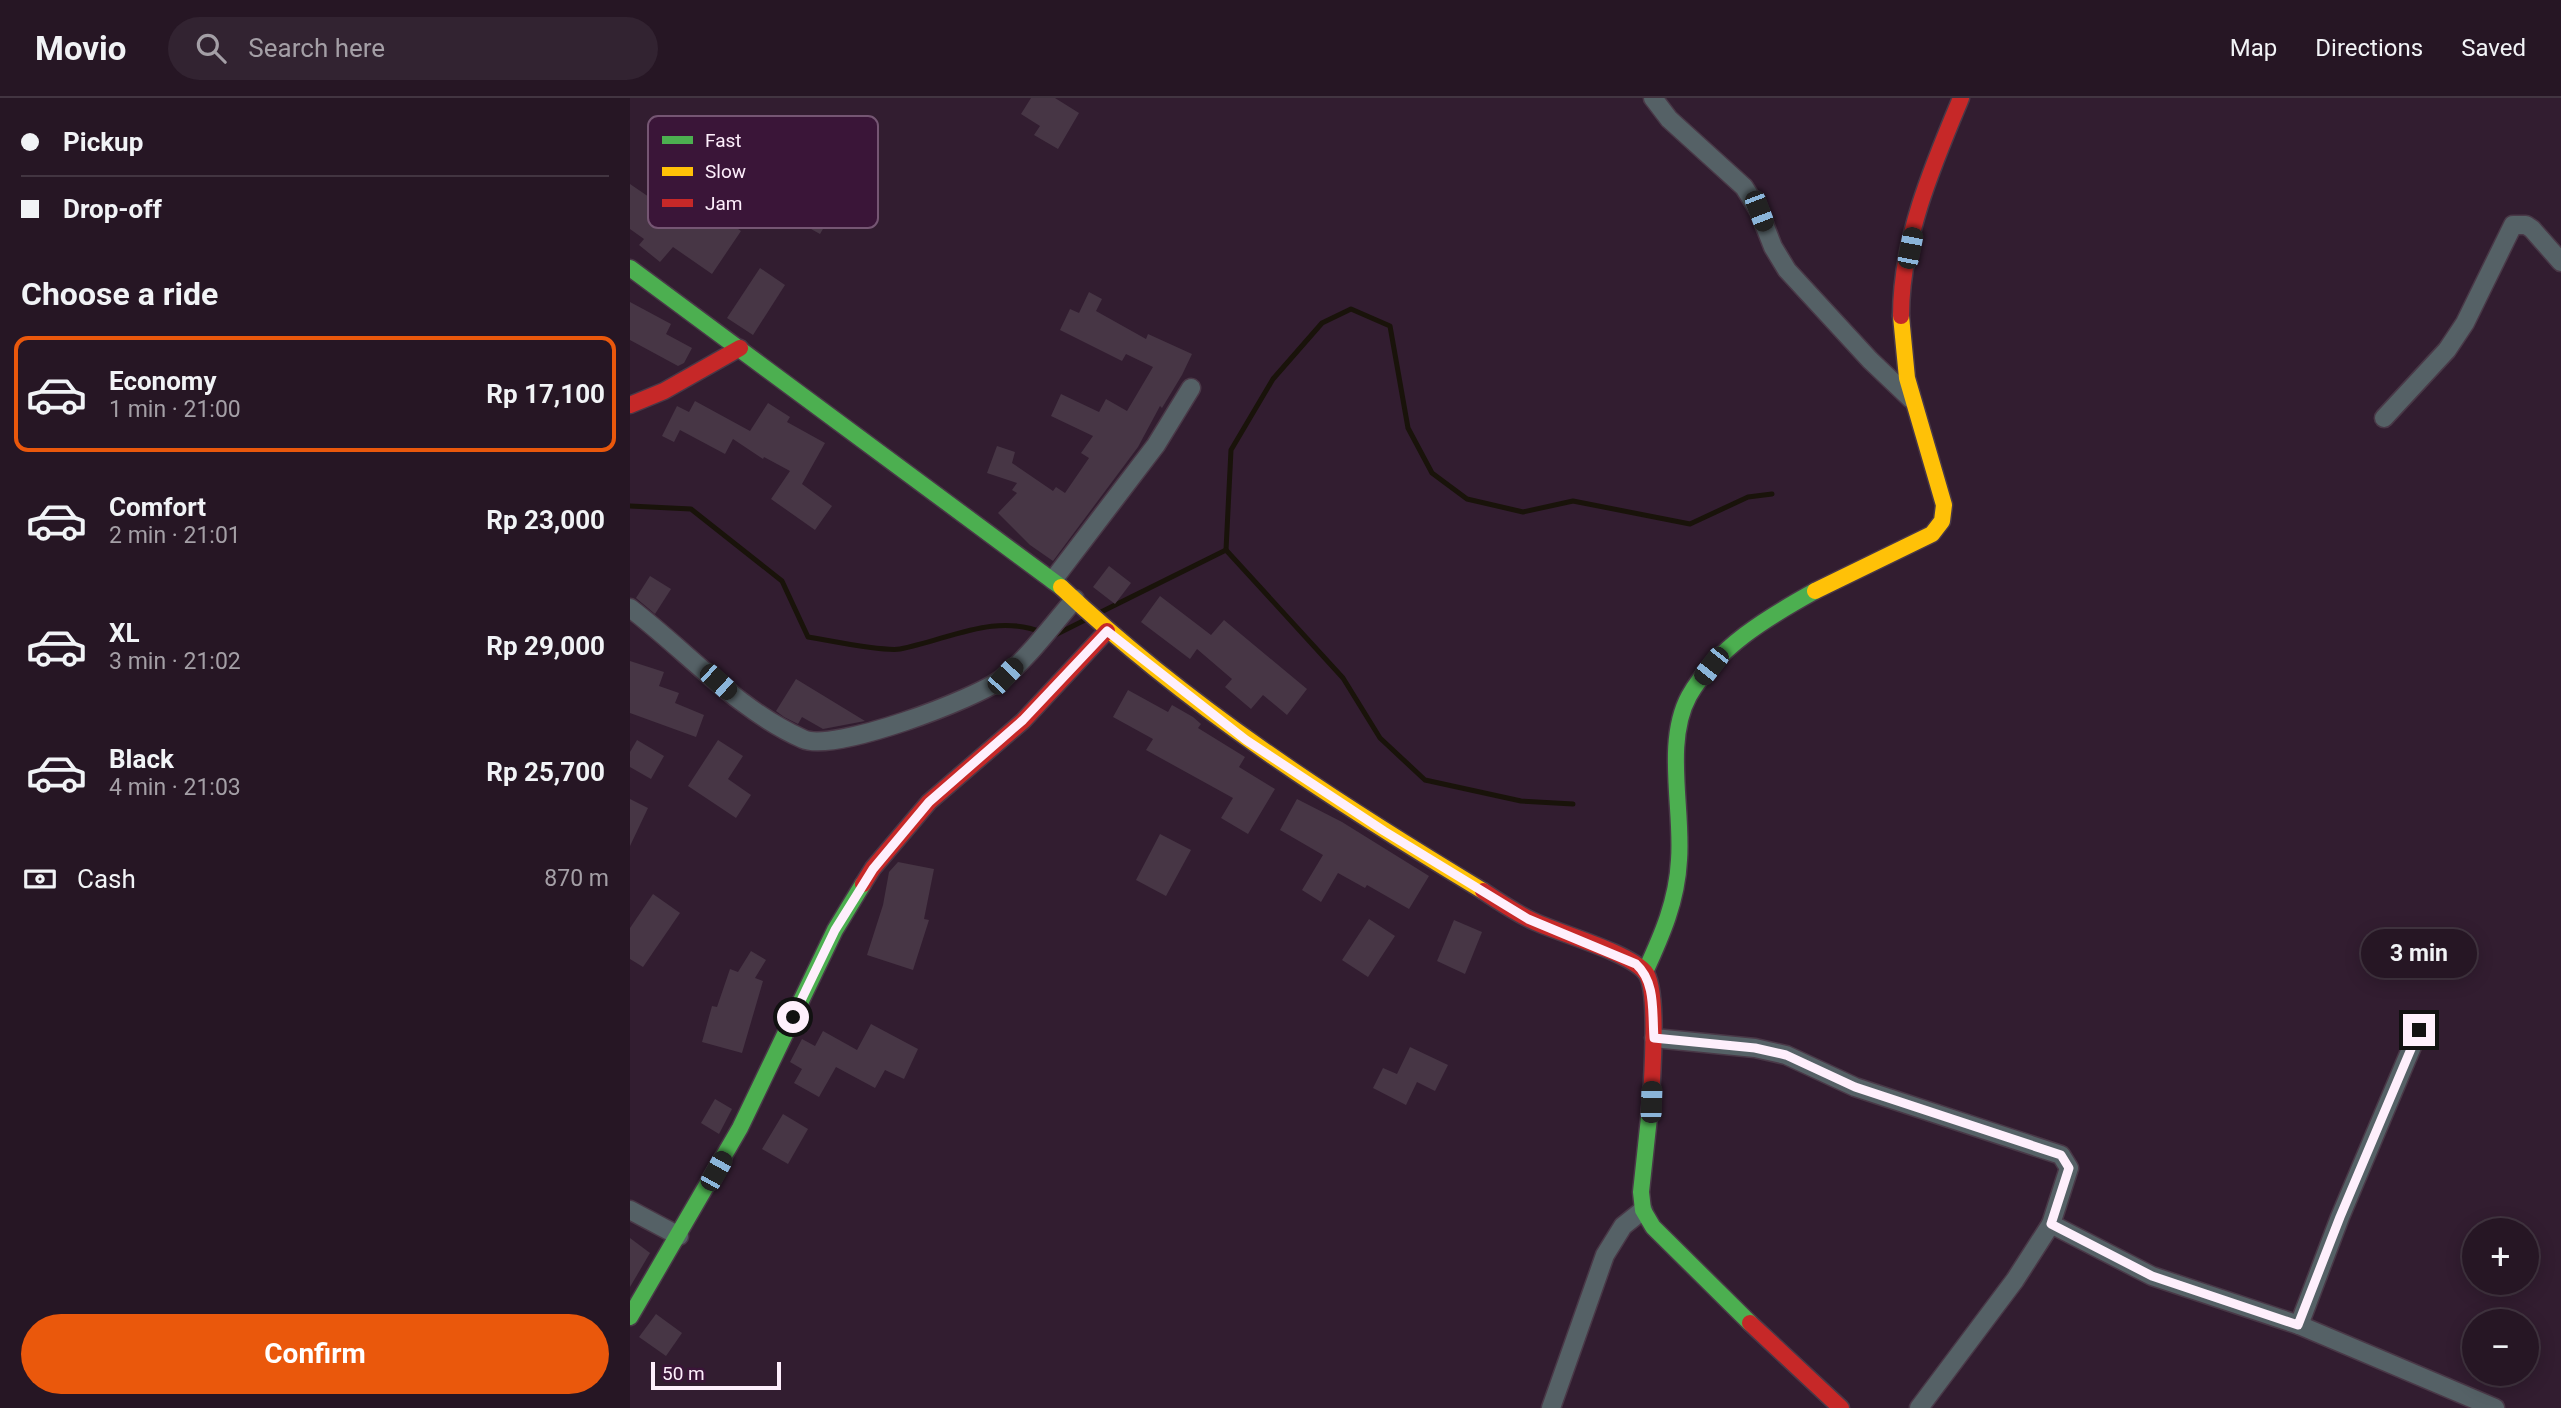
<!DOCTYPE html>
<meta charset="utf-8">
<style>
:root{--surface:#261624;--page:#322331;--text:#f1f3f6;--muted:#a49fa6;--line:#423541;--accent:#ea580c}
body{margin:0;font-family:Roboto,sans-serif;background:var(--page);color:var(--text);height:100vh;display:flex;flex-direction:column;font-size:26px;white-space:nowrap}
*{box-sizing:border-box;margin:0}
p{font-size:23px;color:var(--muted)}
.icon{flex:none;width:38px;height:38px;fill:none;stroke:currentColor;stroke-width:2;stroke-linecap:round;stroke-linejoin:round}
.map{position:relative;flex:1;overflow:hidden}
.panel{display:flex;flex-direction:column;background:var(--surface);width:630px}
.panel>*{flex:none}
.hud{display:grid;align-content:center;height:154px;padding:0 21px;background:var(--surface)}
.tools{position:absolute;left:1832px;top:1120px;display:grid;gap:14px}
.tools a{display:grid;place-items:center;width:77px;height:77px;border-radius:50%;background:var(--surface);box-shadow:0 4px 18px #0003,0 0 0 2px var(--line);font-size:35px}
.scale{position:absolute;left:21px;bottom:18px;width:130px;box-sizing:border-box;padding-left:7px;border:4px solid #feeffc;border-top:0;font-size:19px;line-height:24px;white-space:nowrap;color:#feeffc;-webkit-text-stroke:5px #3a1538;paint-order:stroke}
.end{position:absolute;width:32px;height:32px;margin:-16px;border:9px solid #feeffc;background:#111;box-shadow:0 0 0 4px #111}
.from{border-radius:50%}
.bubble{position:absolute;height:49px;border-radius:24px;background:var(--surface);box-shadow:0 4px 18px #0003,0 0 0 2px var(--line);font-size:23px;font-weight:700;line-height:49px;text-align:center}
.car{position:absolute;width:21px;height:42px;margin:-21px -10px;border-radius:9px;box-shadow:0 0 5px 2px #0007;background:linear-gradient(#222 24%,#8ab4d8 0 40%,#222 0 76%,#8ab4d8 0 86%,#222 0)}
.hud b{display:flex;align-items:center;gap:24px;height:66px;font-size:26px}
.hud b+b{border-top:2px solid var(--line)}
.hud i{width:18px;height:18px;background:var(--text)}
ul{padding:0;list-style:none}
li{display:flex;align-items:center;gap:21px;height:116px;margin:0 14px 10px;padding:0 7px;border:4px solid transparent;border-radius:14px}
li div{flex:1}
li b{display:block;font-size:26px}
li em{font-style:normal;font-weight:700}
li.selected{border-color:var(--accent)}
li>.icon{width:63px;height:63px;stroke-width:1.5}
h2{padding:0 21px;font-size:32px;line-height:84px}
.pay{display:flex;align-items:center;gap:18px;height:77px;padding:0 21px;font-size:26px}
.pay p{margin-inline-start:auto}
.cta{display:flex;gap:14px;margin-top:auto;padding:14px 21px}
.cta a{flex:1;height:80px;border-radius:42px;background:var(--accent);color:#fff;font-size:28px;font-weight:700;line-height:80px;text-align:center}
header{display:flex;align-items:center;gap:42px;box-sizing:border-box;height:98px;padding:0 35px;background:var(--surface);border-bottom:2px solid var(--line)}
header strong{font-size:33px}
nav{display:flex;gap:38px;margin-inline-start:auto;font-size:24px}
.search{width:490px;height:63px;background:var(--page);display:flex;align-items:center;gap:18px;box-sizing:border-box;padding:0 24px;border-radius:38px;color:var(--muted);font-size:26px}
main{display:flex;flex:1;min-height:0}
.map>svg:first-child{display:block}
</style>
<header>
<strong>Movio</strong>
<div class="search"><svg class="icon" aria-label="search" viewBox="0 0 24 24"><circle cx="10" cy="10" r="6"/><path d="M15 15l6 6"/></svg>Search here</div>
<nav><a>Map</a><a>Directions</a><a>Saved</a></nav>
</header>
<main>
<section class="panel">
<div class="hud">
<b><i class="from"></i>Pickup</b>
<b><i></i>Drop-off</b>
</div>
<h2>Choose a ride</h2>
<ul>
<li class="selected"><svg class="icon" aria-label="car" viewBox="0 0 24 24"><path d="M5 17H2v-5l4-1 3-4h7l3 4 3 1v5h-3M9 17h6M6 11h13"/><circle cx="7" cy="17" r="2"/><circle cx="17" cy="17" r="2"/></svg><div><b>Economy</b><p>1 min · 21:00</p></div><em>Rp 17,100</em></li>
<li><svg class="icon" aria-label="car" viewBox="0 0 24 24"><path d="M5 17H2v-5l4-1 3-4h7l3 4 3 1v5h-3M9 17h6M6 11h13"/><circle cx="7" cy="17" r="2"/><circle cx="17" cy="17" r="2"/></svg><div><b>Comfort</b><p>2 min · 21:01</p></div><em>Rp 23,000</em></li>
<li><svg class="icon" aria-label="car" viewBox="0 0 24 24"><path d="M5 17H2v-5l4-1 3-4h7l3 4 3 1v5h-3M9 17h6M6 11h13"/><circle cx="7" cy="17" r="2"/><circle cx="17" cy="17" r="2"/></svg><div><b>XL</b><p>3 min · 21:02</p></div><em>Rp 29,000</em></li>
<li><svg class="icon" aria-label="car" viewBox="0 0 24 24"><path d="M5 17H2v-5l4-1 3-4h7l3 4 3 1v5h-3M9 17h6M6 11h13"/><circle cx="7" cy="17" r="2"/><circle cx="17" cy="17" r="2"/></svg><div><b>Black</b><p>4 min · 21:03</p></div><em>Rp 25,700</em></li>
</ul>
<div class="pay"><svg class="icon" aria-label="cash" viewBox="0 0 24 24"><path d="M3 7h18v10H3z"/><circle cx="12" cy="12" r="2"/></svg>Cash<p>870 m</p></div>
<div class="cta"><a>Confirm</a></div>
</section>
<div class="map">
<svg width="1931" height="1310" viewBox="0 0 1931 1310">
<rect width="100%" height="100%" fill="#321d30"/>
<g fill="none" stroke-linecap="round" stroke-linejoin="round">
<g stroke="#19130a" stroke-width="5">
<path d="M 0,408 L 61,411 L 152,483 L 178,539 C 198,542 253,554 270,551 C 318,542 365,514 414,535"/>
<polyline points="596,452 601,352 643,281 692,225 721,211 760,228 778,330 802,375 837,401 893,414 943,403 1060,426 1118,399 1142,396"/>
<polyline points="467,516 596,452 713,580 750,640 795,682 891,703 943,706"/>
<polyline points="423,538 455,522"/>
</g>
</g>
<g fill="#473645">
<polygon points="401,0 425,0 449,15 428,51 404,37 410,28 391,16"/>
<polygon points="116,54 182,93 185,87 210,102 190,136 165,122 170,112 104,73"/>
<polygon points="0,86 38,112 46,102 77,128 86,116 111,133 82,176 43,149 30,164 9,147 14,141 0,131"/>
<polygon points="130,170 155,187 123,237 97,220"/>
<polygon points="459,194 472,201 466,213 516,241 518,236 562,256 552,277 532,310 530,308 508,349 423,463 400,447 368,415 387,395 382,392 387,385 357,375 367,348 385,354 382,365 423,393 426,389 435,395 459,360 451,355 463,338 421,318 431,296 469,314 476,301 497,313 523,269 496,256 492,263 430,232 440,211 449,215"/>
<polygon points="0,204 41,226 36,236 62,250 54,265 48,268 0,242"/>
<polygon points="65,303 120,333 138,305 160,319 157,324 195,345 172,386 202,408 185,432 141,401 160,373 134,359 133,361 103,341 95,356 50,332 44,344 32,338 47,308 59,314"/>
<polygon points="479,468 501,485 485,506 463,489"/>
<polygon points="20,478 41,491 25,516 6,500"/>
<polygon points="530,498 581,537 594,522 677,591 657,617 633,597 621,611 595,589 602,581 567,551 560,561 511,524"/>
<polygon points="0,563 34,574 29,588 49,595 45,605 74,617 66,639 0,615"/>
<polygon points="166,581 235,623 193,631 172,619 168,626 154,619 146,613"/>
<polygon points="498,592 538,614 542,607 563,619 571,626 568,630 615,659 609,669 645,691 618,736 591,720 603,700 516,652 523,641 483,619"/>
<polygon points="7,642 34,658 21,681 0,669 0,654"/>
<polygon points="88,642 113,658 98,681 121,697 106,720 58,688"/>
<polygon points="0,701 18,710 0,748"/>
<polygon points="667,701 712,724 799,778 779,811 737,787 735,790 708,775 691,804 672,792 693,757 650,732"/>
<polygon points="530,736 561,752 536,798 506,782"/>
<polygon points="268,764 304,771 294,821 299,822 283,872 237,857 253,807 259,774"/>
<polygon points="23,796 50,815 13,869 0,861 0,830"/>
<polygon points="739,821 765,838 738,879 712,862"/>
<polygon points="824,822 852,834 835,876 807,863"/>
<polygon points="121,853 136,862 125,880 133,883 112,955 72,944 82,908 87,909 100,871 108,874"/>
<polygon points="241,926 288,951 274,981 255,972 245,990 206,969 189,999 164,985 172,971 160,964 172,941 185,948 193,933 227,952"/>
<polygon points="780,949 818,967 805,993 787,984 776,1007 743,990 753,970 767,976"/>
<polygon points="85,1001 102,1011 89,1036 71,1025"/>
<polygon points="153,1016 178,1031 158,1066 132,1051"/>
<polygon points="0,1140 20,1155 0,1189"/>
<polygon points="26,1216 52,1235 36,1258 9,1239"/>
</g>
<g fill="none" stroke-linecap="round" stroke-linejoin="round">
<g stroke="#493847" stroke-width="21">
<g id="street">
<polyline points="1023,0 1039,21 1114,89 1129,113 1143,149 1157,172 1240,262 1281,301"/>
<polyline points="1754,320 1817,252 1835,225 1883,127 1896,127 1902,131 1931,164"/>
<polyline points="423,482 526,347 561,290"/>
<path d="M 0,510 C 58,554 106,611 173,641 C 203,655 346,601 373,580 C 400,558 422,527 445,501"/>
<polyline points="1024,940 1125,950 1156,957 1225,989 1431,1057 1439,1070 1421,1126"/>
<polyline points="0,1112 49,1138"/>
<polyline points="1669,1227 1710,1119 1789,932"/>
<polyline points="921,1310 975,1157 993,1128 1013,1112"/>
<polyline points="1289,1310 1385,1182 1421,1126 1522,1178 1669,1227 1865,1310"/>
</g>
</g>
<g stroke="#493847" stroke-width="19">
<g id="fast">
<polyline points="0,170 431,489"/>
<path d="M 1015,874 C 1032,837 1047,803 1049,762 C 1053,711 1034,644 1059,598 C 1087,549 1138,519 1185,493"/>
<polyline points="1021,1001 1011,1094 1013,1112 1023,1129 1120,1225"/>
<polyline points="0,1219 110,1030 205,832 233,786"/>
</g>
</g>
<g stroke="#493847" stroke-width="19">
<g id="slow">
<path d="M 431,489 C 558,609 704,703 853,793"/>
<polyline points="1185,493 1302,436 1312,423 1314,407 1277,280 1271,218"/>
</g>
</g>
<g stroke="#493847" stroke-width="19">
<g id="jam">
<path d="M 1271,218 C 1271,142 1302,69 1331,0"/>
<polyline points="0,307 34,293 110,250"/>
<polyline points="233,786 243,770 299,704 393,623 477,533"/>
<path d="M 853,793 C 868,803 883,813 899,821 C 926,835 997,853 1015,874 C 1029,890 1022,978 1021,1001"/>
<polyline points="1120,1225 1211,1310"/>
</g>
</g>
<use href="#street" stroke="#556166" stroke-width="18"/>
<use href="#fast" stroke="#4caf50" stroke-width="16"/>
<use href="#slow" stroke="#ffc107" stroke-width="16"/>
<use href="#jam" stroke="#c62828" stroke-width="16"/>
</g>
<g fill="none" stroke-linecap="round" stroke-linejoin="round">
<path stroke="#feeffc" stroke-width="9" d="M 163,919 L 205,832 L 243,771 L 299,704 L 393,622 L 477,533 L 616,642 L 754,733 L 898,821 L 1006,866 C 1026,884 1022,914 1024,940 L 1125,950 L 1156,957 L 1225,989 L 1431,1057 L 1439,1070 L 1421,1126 L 1522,1178 L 1668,1227 L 1710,1119 L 1789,932"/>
</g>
<rect x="18" y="18" width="230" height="112" rx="10" fill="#3a1538" stroke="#755673" stroke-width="2"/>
<rect x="32" y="38" width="31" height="8" fill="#4caf50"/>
<rect x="32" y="69" width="31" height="9" fill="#ffc107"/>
<rect x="32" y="101" width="31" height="8" fill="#c62828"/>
<g font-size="19" fill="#feeffc">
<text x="75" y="49">Fast</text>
<text x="75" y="80">Slow</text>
<text x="75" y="112">Jam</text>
</g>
</svg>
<div class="tools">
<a>+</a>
<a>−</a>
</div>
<div class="scale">50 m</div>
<i class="end from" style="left:163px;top:919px"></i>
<i class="end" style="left:1789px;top:932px"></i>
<div class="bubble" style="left:1731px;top:831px;width:116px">3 min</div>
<i class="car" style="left:1129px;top:113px;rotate:159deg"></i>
<i class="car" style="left:1280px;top:150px;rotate:11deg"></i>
<i class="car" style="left:1081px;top:568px;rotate:218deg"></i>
<i class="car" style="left:375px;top:578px;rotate:43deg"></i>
<i class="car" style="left:88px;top:584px;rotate:132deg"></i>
<i class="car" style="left:1021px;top:1004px;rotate:2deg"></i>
<i class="car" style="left:86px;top:1073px;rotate:29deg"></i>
</div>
</main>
